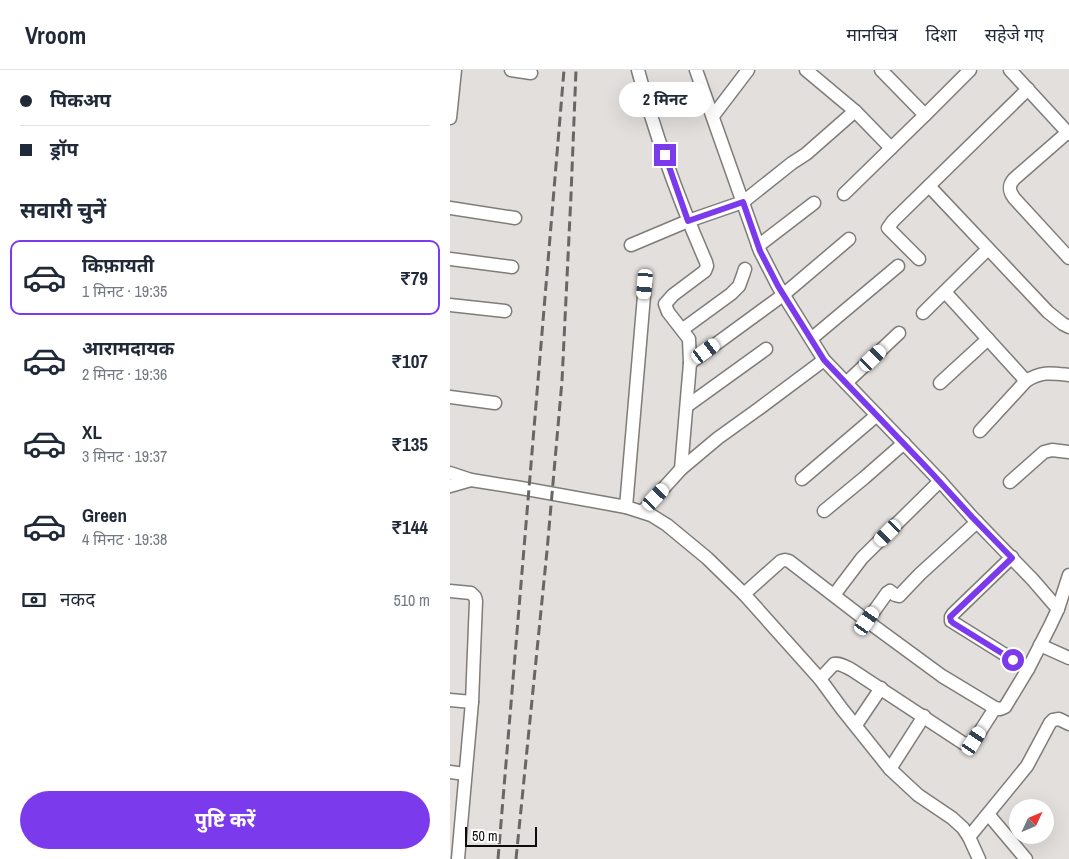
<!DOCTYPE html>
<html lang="hi">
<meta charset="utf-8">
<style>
:root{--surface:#fff;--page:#f2f2f3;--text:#1f2937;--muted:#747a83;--line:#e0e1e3;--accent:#7c3aed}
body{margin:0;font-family:"Archivo Narrow","Noto Sans Devanagari",sans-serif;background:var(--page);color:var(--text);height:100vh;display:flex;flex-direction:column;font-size:19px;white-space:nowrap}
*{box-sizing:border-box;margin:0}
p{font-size:16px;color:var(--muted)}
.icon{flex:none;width:28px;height:28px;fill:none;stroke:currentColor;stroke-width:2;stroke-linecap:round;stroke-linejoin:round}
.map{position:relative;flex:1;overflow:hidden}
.side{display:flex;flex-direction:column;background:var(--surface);width:450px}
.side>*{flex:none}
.hud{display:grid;align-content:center;height:110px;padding:0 20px;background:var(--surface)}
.needle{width:32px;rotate:46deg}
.controls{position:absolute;left:559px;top:729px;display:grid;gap:10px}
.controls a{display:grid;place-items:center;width:45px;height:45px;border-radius:50%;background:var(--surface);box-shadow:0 5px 20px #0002;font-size:25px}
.scale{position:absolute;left:15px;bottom:12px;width:72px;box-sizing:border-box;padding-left:5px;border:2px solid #0d0c0b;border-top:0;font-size:14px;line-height:18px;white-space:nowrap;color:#0d0c0b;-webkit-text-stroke:4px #fff;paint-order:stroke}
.end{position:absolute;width:22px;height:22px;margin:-11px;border:6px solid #7c3aed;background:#fff;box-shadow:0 0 0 2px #fff}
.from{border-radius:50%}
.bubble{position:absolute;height:35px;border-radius:18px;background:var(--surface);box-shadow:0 5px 20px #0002;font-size:16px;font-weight:700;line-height:35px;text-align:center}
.car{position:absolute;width:15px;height:30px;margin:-15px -8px;border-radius:6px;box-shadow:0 0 4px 1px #0007;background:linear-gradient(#fff 24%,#345 0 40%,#fff 0 76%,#345 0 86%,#fff 0)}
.hud b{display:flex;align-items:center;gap:18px;height:48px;font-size:19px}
.hud b+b{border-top:1px solid var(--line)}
.hud i{width:12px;height:12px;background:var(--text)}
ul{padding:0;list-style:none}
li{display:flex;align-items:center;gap:15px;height:75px;margin:0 10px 8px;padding:0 10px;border:2px solid transparent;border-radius:10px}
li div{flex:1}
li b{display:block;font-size:19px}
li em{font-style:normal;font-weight:700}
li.current{border-color:var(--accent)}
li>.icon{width:45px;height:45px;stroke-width:1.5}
h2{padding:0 20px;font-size:22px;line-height:60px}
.pay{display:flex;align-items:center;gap:12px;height:55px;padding:0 20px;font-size:19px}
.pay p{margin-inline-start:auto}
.primary-button{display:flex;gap:10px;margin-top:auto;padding:10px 20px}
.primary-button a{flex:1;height:58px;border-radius:30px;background:var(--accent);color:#fff;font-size:20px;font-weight:700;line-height:58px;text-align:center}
header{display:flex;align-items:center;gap:30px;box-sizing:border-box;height:70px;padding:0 25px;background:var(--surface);border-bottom:1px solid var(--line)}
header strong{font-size:24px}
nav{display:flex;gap:28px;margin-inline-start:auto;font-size:18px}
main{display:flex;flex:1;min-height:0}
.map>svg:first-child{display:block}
</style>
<header>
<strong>Vroom</strong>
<nav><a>मानचित्र</a><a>दिशा</a><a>सहेजे गए</a></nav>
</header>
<main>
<section class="side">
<div class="hud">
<b><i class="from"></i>पिकअप</b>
<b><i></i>ड्रॉप</b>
</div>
<h2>सवारी चुनें</h2>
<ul>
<li class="current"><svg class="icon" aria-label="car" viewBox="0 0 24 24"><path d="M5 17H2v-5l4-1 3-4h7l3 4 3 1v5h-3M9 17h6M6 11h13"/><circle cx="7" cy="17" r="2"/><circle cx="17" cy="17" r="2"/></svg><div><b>किफ़ायती</b><p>1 मिनट · 19:35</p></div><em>₹79</em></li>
<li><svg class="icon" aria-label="car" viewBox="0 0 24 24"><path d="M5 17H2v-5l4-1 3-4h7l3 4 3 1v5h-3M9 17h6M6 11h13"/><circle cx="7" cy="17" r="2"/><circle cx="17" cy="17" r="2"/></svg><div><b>आरामदायक</b><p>2 मिनट · 19:36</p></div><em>₹107</em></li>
<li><svg class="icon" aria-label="car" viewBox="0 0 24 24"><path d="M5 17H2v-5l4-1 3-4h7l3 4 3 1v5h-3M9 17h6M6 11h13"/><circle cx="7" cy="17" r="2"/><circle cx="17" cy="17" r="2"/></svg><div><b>XL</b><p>3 मिनट · 19:37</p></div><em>₹135</em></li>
<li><svg class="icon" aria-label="car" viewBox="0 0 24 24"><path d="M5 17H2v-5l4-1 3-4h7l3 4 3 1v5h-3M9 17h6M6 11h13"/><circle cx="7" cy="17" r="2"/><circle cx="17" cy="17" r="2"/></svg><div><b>Green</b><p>4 मिनट · 19:38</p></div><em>₹144</em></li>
</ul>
<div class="pay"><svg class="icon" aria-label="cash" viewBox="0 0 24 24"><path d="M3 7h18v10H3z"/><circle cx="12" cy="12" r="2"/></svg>नकद<p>510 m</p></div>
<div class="primary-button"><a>पुष्टि करें</a></div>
</section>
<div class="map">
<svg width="619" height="789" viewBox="0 0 619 789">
<rect width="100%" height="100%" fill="#e3dfdc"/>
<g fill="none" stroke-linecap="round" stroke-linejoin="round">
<g stroke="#7f7c79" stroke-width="15">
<g id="minor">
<polyline points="61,0 81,3"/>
<path d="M 188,0 C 205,65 229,130 256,192 L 257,196 L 255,201 L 223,225 L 215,234 L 218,242 L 239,269 L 240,293 L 231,399"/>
<polyline points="246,0 310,181 328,216 374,290 490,411 522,447 583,510 608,539"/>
<polyline points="560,0 619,64"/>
<polyline points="405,41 441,78"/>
<polyline points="475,45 520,0"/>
<polyline points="263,46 298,0"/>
<polyline points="0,48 5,0"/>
<path d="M 618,62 L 564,109 C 558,116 559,121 564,128 L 619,188"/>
<polyline points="479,116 598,242 613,254 619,257"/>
<polyline points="394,124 475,45 431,0"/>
<polyline points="0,138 65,148"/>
<polyline points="181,175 238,151 293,132 342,93 356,84 405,41 356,0"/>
<polyline points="308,176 364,133"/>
<polyline points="0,189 62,197"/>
<polyline points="469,189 438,158 443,151 578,19"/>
<polyline points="495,222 576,311"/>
<polyline points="0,235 55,241"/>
<polyline points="473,243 538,179"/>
<polyline points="233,259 281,224 289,216 293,205 295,199"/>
<polyline points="361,269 448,196"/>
<polyline points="240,293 333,225 399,169"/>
<polyline points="396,313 449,263"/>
<polyline points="490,313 538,269"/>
<polyline points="0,327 45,333"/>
<polyline points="237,336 316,279"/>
<path d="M 530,361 L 576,311 C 592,301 601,303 619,305"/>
<polyline points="0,403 21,410"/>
<polyline points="352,409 427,345"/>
<polyline points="560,412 594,382 602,380 619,382"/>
<polyline points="0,416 21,410 71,418 176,437 201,445 217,455 257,488 294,524 370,609 392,639 440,699 468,725 502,748 513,758 519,767 529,789"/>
<polyline points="176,437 195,214"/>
<polyline points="193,441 231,399 268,368 307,340 374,290"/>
<polyline points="374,441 414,408 454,373"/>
<polyline points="562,487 503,544 501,547 501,551 578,599"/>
<polyline points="0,521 21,523 25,527 26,531 22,632 8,789"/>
<polyline points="294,524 331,491 335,490 339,491 417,551 492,606 545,638 550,639 555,637 578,599 600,556 608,539 619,505"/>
<polyline points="384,525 412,488 490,411"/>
<polyline points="417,551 437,523 440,521 445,525 449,526 470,504 527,452"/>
<polyline points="590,575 619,588"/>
<path d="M 370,609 L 384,594 C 391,593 396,597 402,600 L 513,673 L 518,674 L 524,671 L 545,638"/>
<polyline points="0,630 22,632"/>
<polyline points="406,655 431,618"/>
<polyline points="440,699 474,646"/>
<polyline points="0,702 15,704"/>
<polyline points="538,744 576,789"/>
<polyline points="519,767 577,696 600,653 603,650 609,649 619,654"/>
</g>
</g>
<use href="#minor" stroke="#fff" stroke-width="12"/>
<g stroke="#696665" stroke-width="3" stroke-dasharray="10 5" stroke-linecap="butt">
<polyline points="48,789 114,0"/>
<polyline points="66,789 97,481 112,311 121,125 126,0"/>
</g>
</g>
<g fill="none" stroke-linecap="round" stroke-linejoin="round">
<polyline stroke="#7c3aed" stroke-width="6" points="215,85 238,151 293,132 310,181 328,216 374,290 478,399 522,447 562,488 500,547 501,551 503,553 563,590"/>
</g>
</svg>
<div class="controls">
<a><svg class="needle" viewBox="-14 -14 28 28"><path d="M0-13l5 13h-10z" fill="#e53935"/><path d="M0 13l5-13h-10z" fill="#747a83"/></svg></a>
</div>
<div class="scale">50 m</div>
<i class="end from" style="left:563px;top:590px"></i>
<i class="end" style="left:215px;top:85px"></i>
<div class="bubble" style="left:169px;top:12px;width:92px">2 मिनट</div>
<i class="car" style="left:195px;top:214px;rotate:185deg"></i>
<i class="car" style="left:256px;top:281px;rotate:54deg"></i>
<i class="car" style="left:423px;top:288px;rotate:46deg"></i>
<i class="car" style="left:206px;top:427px;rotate:43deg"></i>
<i class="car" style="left:438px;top:463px;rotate:225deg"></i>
<i class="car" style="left:417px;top:551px;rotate:35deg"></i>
<i class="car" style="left:524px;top:671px;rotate:33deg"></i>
</div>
</main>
